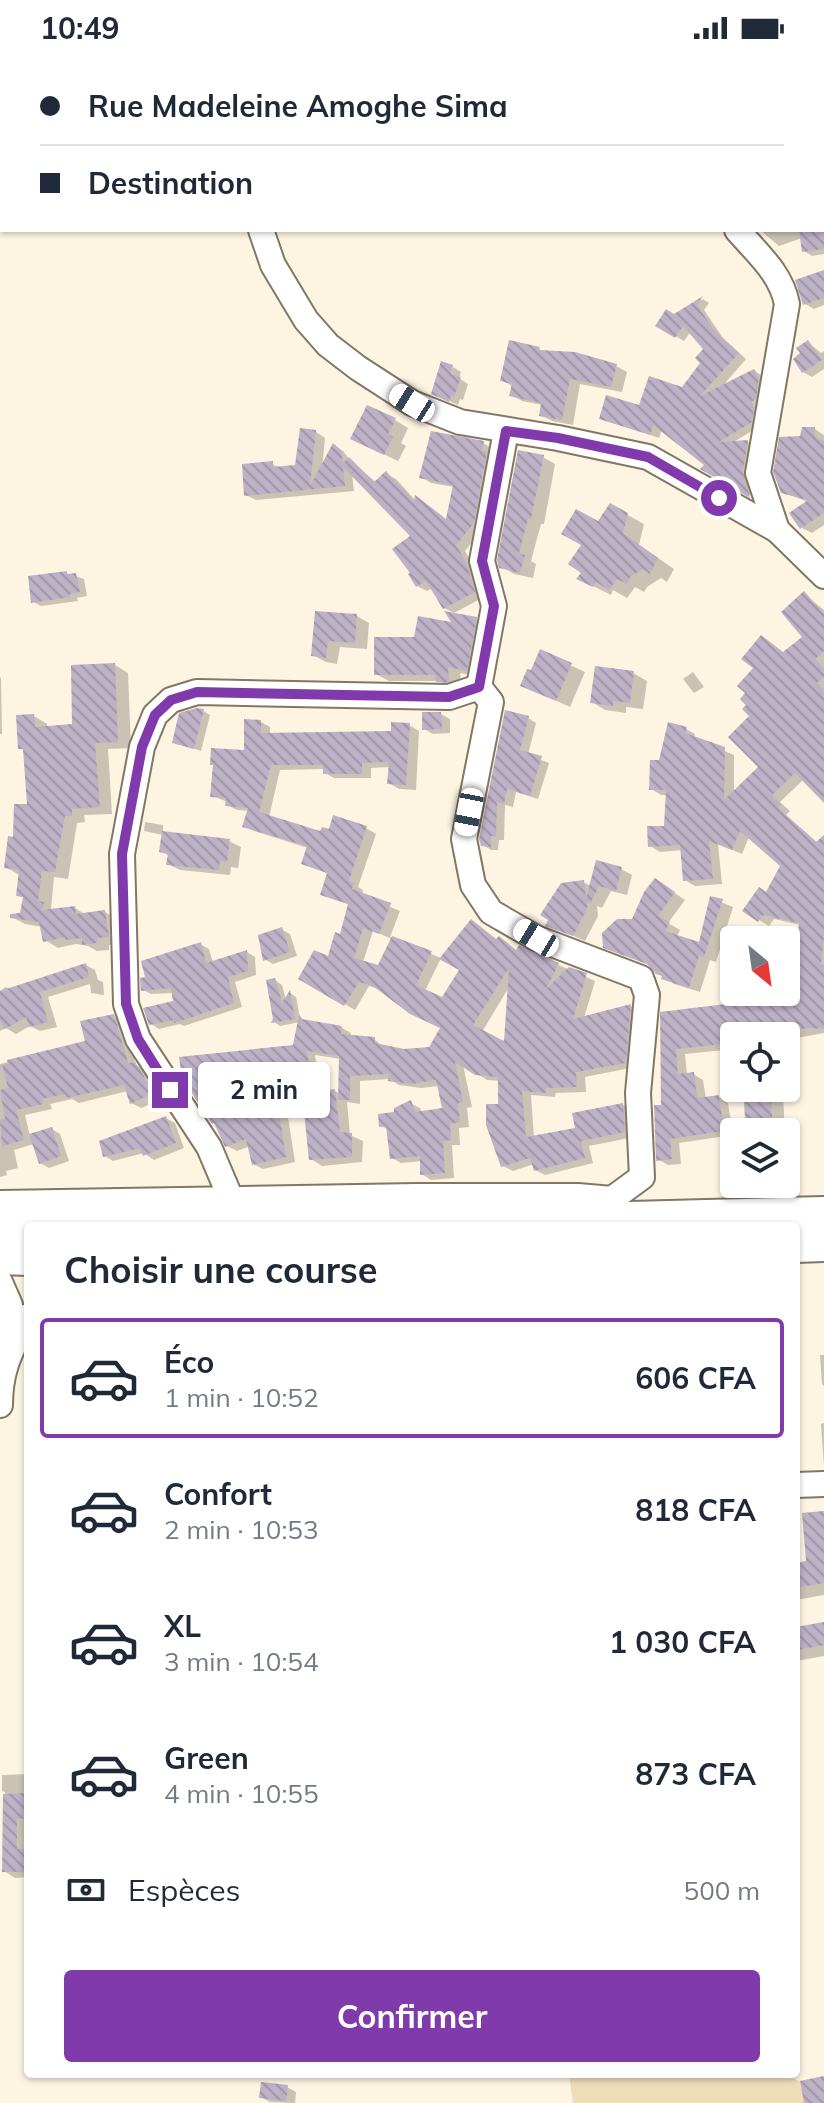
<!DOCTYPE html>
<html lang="fr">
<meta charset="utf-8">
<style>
:root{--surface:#fff;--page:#f6f6f7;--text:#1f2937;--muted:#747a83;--line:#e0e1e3;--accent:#813aac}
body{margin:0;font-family:Mulish,sans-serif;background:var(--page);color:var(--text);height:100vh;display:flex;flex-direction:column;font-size:30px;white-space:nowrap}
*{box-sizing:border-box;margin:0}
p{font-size:26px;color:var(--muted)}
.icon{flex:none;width:44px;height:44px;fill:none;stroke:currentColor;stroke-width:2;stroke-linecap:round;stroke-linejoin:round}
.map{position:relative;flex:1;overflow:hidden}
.side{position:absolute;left:24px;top:1166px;width:776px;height:856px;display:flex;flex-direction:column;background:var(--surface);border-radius:8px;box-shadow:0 2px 6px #0004}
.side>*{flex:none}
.banner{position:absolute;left:0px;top:0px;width:824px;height:176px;box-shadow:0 2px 6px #0004;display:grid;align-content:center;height:176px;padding:0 40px;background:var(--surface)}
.needle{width:52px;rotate:151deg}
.tools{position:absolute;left:720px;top:870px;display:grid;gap:16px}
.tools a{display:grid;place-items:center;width:80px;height:80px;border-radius:8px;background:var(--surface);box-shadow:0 2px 6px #0004;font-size:40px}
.end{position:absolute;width:36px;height:36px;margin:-18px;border:10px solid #813aac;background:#fff;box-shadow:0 0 0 4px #fff}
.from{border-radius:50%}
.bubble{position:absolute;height:56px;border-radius:8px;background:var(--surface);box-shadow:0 2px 6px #0004;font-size:26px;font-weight:700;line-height:56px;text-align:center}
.car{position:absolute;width:24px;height:48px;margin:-24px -12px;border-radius:10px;box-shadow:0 0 6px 2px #0007;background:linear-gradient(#fff 24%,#345 0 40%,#fff 0 76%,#345 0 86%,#fff 0)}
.banner b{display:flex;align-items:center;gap:28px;height:76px;font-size:30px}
.banner b+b{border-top:2px solid var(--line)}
.banner i{width:20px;height:20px;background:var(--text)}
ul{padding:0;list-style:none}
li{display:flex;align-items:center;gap:24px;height:120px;margin:0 16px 12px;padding:0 24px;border:4px solid transparent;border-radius:8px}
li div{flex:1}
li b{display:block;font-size:30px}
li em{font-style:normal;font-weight:700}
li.current{border-color:var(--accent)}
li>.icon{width:72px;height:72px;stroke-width:1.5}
h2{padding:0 40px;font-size:36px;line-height:96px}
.pay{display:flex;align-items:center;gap:20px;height:88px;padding:0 40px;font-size:30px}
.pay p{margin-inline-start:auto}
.cta{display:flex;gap:16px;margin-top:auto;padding:16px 40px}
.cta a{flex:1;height:92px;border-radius:8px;background:var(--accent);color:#fff;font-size:32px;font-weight:700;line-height:92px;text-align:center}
.status{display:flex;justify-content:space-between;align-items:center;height:56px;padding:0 40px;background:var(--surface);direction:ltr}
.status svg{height:22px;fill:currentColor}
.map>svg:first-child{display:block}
</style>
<div class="status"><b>10:49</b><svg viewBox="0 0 49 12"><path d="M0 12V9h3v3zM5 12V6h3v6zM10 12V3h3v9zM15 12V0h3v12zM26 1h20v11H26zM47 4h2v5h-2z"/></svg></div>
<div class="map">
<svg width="824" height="2047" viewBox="0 0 824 2047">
<defs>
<pattern id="building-back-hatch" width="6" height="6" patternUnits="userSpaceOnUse" patternTransform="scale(2)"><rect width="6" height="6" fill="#bdb1c6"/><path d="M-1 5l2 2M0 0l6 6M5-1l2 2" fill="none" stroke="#a197a9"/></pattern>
</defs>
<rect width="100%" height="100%" fill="#fdf4e2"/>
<polygon fill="#efdcb9" points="569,2018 795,2018 796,2024 800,2025 824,2020 824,2047 573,2047"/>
<g fill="#0003" fill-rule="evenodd">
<polygon points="822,159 824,159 824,198 812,200 804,195 802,182 779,190 760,174 822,174"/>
<polygon points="824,216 824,249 814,253 805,248"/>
<polygon points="703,243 709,247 704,254 723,282 746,303 720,333 754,315 763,320 760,370 732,387 748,386 756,390 757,443 703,413 707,409 662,373 659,382 602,362 641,351 682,333 703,307 706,293 691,275 684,285 658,269"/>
<polygon points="808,286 821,297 824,295 824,313 812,321 803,316"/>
<polygon points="539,293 545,296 616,310 627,316 622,336 580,328 573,369 552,365 541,359 543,349 522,345 511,339 513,331 502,324"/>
<polygon points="453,311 461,316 459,322 468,328 463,344 460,343 458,349 442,342"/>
<polygon points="395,364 408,372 401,387 406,390 398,405 366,390"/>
<polygon points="815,373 824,379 824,469 812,477 802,472 808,446 782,436 802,382"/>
<polygon points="316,376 325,382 322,412 334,390 343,395 351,405 377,427 386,418 396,423 416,445 417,442 425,447 448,465 454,431 431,427 421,421 483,387 493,393 483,472 465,495 477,515 484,541 454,557 444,552 433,532 427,535 417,530 414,480 352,418 354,435 256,444 246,439 272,408 281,412 297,411"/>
<polygon points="543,401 555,408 544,468 541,468 531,505 536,508 533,522 514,518 501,510"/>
<polygon points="611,450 644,468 639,489 674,513 667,526 661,522 647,531 644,536 635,531 627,542 613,534 611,539 579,523 598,468"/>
<polygon points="66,517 84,523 87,540 77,542 78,545 41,550 33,546"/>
<polygon points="804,538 824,554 824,744 804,723 780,746 790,755 786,759 818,787 824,781 824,977 786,984 786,980 734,980 734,993 685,998 687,1019 693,1018 703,1024 706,1043 719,1041 728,1047 733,1079 679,1087 681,1108 668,1109 658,1103 663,1051 662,958 727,950 727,948 735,946 728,942 729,903 734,904 734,936 786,936 786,903 798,903 800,869 774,863 769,870 759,864 783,809 749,781 742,798 718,788 722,828 695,830 685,824 683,794 660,796 650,790 666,771 668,739 661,739 651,733 661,706 686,673 695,678 694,682 734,699 734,738 761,711 752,660 784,597 805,582"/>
<polygon points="317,557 357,560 369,567 367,593 340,591 337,608 326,606 313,599"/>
<polygon points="476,563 489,570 480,621 460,617 462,632 451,632 439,625 389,625 376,618 415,583"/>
<polygon points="541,596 585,616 570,651 522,629 532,617"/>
<polygon points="115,609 128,617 131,692 108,693 112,758 84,759 85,766 77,767 68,823 54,821 51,853 75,852 86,859 105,856 118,864 121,887 109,889 109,894 97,895 88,890 76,888 58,892 45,884 42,871 25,868 12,861 22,858 25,842 18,839 19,819 6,811 29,750 25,695 20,692 34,660 47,668 47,672 74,670"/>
<polygon points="693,616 704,631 694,637 683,623"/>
<polygon points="633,617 647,625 643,653 626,651 626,657 605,654 592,646"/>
<polygon points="0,621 1,622 2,678 0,678"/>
<polygon points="203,655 210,659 201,695 174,686"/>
<polygon points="441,658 450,663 450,677 433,678 424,673"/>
<polygon points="528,662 536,667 528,699 549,707 538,743 516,736 513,751 505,749 504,784 499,784 498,794 491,794 483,789 481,783"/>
<path d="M 261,666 L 270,671 L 270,679 L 393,677 L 409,669 L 419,675 L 416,734 L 399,733 L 389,727 L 390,711 L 371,712 L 371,722 L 334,722 L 325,717 L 325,713 L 280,714 L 269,761 L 321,777 L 366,772 L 376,778 L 358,831 L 363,834 L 362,839 L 400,855 L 390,881 L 441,902 L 425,935 L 443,944 L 498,885 L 518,896 L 520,892 L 595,925 L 584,962 L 631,950 L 640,955 L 635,1011 L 585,1021 L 586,1036 L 556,1037 L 555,1041 L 531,1039 L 534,1082 L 578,1073 L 623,1049 L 633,1054 L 634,1081 L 589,1090 L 593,1107 L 545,1119 L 535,1114 L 534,1108 L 513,1115 L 503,1110 L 500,1025 L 487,1024 L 463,1009 L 472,1051 L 467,1052 L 469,1071 L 459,1072 L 460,1089 L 452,1089 L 454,1122 L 431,1124 L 422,1118 L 422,1105 L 401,1107 L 392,1102 L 389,1074 L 381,1070 L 410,1047 L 420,1052 L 422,1057 L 444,1054 L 439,1030 L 421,1032 L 399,1029 L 389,1023 L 360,1025 L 360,1048 L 347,1046 L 350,1079 L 363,1085 L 362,1106 L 322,1110 L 311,1103 L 304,1039 L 285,1042 L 295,1106 L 263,1113 L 253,1108 L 250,1090 L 237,1095 L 227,1090 L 295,991 L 300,966 L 280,970 L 274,966 L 275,924 L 282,929 L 286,944 L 290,937 L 296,941 L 300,962 L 307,966 L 342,972 L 351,977 L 351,981 L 374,983 L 384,991 L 404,995 L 430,993 L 442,972 L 381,934 L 369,930 L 355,954 L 301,923 L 329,903 L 341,880 L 350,849 L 322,838 L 329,818 L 303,807 L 308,792 L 254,775 L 244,770 L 249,755 L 237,754 L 227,749 L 228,746 L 212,740 L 245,696 ZM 373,875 L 392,883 L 380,911 L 363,906 ZM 509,931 L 506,989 L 482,976 ZM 315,999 L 341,1003 L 340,1038 L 335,1035 L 321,1037 Z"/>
<polygon points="145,766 163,769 163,777 229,785 241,791 238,812 231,811 230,819 180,814 168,808 169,800 161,795 163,779 144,775"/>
<polygon points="621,813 632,819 627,839 611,835 602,852 597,850 598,860 585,885 548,869 583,826 591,830"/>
<polygon points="666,831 685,844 668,867 680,874 677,880 700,888 711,842 733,851 716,906 710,904 700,936 674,928 651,910 605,890"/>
<polygon points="281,873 290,878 297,900 273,908 264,903"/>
<polygon points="200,888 209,893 213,907 247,896 255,901 256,919 235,926 242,951 184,970 180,968 159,973 151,968 175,947 174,937 151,938 143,934"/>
<polygon points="86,909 95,914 98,924 103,926 104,939 91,937 90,928 48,941 57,971 40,975 30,970 16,978 6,972 0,975 0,935 6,931 10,934"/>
<polygon points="113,960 123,966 136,1009 145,1014 160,1044 141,1052 131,1047 128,1035 79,1047 72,1043 50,1048 52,1053 25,1059 30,1080 52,1073 60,1078 69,1105 49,1112 40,1107 34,1088 14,1094 18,1112 6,1115 7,1119 0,1121 0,1008 87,987"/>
<polygon points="760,1032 771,1032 783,1039 785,1076 748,1076"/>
<polygon points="166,1062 175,1067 184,1092 154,1104 144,1097 113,1105 105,1100"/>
<polygon points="820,1299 824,1299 824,1330 822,1328"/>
<polygon points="824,1367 824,1411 821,1368"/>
<polygon points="824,1457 824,1539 796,1544 796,1509 808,1506"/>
<polygon points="824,1568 824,1600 796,1605 796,1573"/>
<polygon points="796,1677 800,1732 796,1732"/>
<polygon points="28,1718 28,1821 15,1822 4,1815 5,1736 2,1735 2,1719"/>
<polygon points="287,2031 296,2036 295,2047 270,2046 261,2041"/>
</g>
<g fill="url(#building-back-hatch)" fill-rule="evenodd">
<polygon points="799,174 824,174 824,193 802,196"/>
<polygon points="824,214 824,242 803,249 795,224"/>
<polygon points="703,240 697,249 703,258 715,275 739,297 700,340 754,313 759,321 756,343 751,346 754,351 752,366 719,386 748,384 743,415 750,442 700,413 704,409 653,369 650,379 599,363 606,339 639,349 649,320 682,331 700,307 695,302 703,293 683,270 675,282 655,270 666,253 674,258"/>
<polygon points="509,284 540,291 539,294 575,296 617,308 611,331 570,323 562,364 539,360 541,347 509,340 512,328 500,325"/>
<polygon points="808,284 822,304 802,317 793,303 800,297 796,292"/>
<polygon points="441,305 453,309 451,318 461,321 454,341 451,340 449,346 431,338"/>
<polygon points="367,349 396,362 388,378 393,381 384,399 350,383"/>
<polygon points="802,371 815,371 815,381 824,385 824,457 800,473 789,457 808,444 781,437 773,416 779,381 800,380"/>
<polygon points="300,372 316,374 310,430 333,387 341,394 343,407 349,401 374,426 386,415 414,445 415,439 446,463 453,429 419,422 431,375 484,385 482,395 487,395 474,467 456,489 467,508 475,536 443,553 426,525 416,531 408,518 410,517 392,493 410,480 343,411 345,430 244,440 242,408 273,405 273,411 295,409"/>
<polygon points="518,394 544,399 531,463 528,462 519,498 525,499 520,517 499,512 497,504"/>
<polygon points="610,447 628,457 623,477 658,502 650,518 643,513 630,521 627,528 617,523 609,534 596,526 593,531 576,523 581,517 568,508 581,489 561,478 576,453 598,465"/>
<polygon points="67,515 67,518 76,517 80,536 70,538 70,541 31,547 28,520"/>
<polygon points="804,535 824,558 824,595 815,603 824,612 824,621 817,627 824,634 824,747 795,717 772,739 781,748 778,752 816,786 824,779 824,880 821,908 824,909 824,973 807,972 769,980 734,980 734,987 676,993 678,1018 694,1016 697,1042 719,1039 724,1075 670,1083 672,1103 656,1105 654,1049 661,1049 660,956 734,947 734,950 762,948 761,936 786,936 786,923 795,923 799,867 763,859 758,866 742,855 759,831 766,836 780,810 740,775 732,794 709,785 713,823 683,825 680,789 648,791 647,770 664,770 666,734 649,734 650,704 659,704 668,666 687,671 685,677 725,691 724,744 758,711 728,681 749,660 742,653 746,649 740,643 745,637 737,630 753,612 741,603 761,579 783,596 802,581 781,556"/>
<polygon points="315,555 357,558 355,587 328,585 326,602 311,600"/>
<polygon points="444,555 477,561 467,615 448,611 449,625 447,626 436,626 435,619 374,619 374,581 414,581 418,560 451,566"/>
<polygon points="540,593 572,607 556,645 520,630 527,613 531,614"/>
<polygon points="115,607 118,686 95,687 100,751 72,753 72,760 65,760 55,816 42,815 38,845 44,846 42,854 75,850 76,858 105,854 109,881 97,882 97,887 82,889 82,882 65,884 65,881 43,886 39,866 10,862 10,858 20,857 23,841 16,840 19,814 4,812 8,780 13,781 14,748 27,748 23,693 18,693 16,659 34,658 35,671 72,668 71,609"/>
<polygon points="595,610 634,615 630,647 613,645 613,650 590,647"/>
<polygon points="197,652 204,653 194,693 172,687 179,657"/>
<polygon points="505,654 529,660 520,694 542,700 530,740 507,733 504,748 497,746 496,780 491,780 491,791 481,790 479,783"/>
<polygon points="422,656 441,656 442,673 422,674"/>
<path d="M 244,663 L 261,664 L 261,677 L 391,675 L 391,666 L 410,667 L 406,729 L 387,728 L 389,706 L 362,707 L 362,718 L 323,718 L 323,709 L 271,709 L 259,756 L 320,775 L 322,771 L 329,773 L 333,759 L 367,770 L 349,825 L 354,827 L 352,833 L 391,847 L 379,878 L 363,872 L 354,902 L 378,909 L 392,880 L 432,895 L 416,929 L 442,941 L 459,914 L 439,903 L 471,863 L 496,883 L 499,880 L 516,894 L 519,889 L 559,907 L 546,933 L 569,911 L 587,917 L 573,963 L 631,948 L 626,1007 L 576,1016 L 577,1031 L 546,1032 L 546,1037 L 522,1035 L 526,1081 L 575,1072 L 572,1057 L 623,1047 L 625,1076 L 581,1085 L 585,1102 L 534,1115 L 530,1102 L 501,1111 L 486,1069 L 486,1048 L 498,1048 L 498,1021 L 475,1019 L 455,1006 L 463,1046 L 458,1047 L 460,1066 L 450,1068 L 451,1084 L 443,1085 L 445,1117 L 420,1119 L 420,1100 L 390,1103 L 386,1070 L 379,1071 L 378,1058 L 394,1056 L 394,1052 L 411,1044 L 415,1056 L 442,1052 L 436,1024 L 410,1028 L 388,1025 L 389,1018 L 350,1020 L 350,1044 L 338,1044 L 339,1000 L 307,995 L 312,1031 L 276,1037 L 286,1101 L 252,1109 L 246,1083 L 225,1091 L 214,1067 L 212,1068 L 182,1022 L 179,1001 L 293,989 L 299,959 L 302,963 L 342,970 L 341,978 L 375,981 L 375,987 L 404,993 L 429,991 L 440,972 L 410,958 L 373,930 L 359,926 L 344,950 L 298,923 L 314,894 L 328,900 L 335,876 L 340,878 L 348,848 L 320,839 L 327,817 L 301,808 L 307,790 L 242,771 L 248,752 L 225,750 L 226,742 L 210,741 L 213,709 L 210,709 L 211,692 L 244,694 ZM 509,912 L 504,985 L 473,969 Z"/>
<polygon points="162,775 230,783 227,806 220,805 219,814 166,809 168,798 159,796"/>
<polygon points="596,804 622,811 616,835 599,830 590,848 587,846 587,853 573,880 545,870 548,864 540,859 561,827 584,824 586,842"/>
<polygon points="655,822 675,836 658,860 670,866 665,875 699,886 710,840 723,843 704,901 699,900 689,932 661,923 662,920 656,918 647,908 603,892 602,877 617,863 632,863 644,836"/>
<polygon points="282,871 290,896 263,905 258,879"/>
<polygon points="201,886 206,907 247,894 248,915 228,921 234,947 174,967 174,964 149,969 143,952 173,945 171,932 141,935 140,922 145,921 141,905"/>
<polygon points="86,907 89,921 40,936 48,966 29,971 26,961 5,973 0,965 0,935"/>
<polygon points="275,922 282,947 290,934 295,963 271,967 273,963 266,924"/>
<polygon points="114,958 128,1007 135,1006 144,1020 151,1038 130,1048 124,1029 67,1042 65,1038 42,1043 43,1048 16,1054 24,1084 2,1090 0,1064 5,1062 0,1034 8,1032 2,1009 8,1008 7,1004 85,985 80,965"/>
<polygon points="743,1032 770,1032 773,1076 746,1076"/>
<polygon points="335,1033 340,1076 352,1077 352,1101 309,1104 302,1037"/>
<polygon points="166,1060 176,1087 143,1100 140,1092 103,1101 99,1085"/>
<polygon points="52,1071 61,1100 39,1108 29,1078"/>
<polygon points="824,1455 824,1527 796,1532 796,1507 806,1505 802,1457"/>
<polygon points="824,1566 824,1589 798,1594 796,1571"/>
<polygon points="28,1737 28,1762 17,1763 17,1793 24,1793 25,1816 2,1816 3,1738"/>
<polygon points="824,2020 824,2047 804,2047 800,2025"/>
<polygon points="261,2026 288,2029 286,2045 259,2042"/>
</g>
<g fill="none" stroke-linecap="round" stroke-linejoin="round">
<g stroke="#827763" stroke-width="28">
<g id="minor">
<polyline points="229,0 229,2"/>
<polyline points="634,0 634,2"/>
<polyline points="261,174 273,209 306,264 328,289 358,312 412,347 460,366 558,382 648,401 777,474 824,520"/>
<path d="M 737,174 C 757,197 781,217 787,248 L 758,417 L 777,474"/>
<polyline points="479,631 494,550 482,505 506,375"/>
<polyline points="231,1143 209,1091 138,983 126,948 122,798 142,691 155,659 171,644 197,636 449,641 479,631 491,646 464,783 473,829 491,856 536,882 641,922 647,939 638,1037 642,1121 612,1143 591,1165"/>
<polyline points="0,1147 416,1140 578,1140 612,1143"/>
<polyline points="0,1226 10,1249 11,1287"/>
<path d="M 0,1349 C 0,1311 12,1293 28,1260"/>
<polyline points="796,1429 824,1428"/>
</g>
</g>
<g stroke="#827763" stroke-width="40">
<g id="highway">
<polyline points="0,1169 28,1170"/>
<polyline points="45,1170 591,1165 824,1159"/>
<polyline points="796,1188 824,1187"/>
<polyline points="0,1200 28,1201"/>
</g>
</g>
<use href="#minor" stroke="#fff" stroke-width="24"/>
<use href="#highway" stroke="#fff" stroke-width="36"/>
</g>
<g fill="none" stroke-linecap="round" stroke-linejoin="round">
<polyline stroke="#813aac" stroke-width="10" points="170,1034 138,983 126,948 122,798 142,691 155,659 171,644 197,636 449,641 479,631 494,550 482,505 506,375 558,382 648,401 719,442"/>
</g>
</svg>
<div class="tools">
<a><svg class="needle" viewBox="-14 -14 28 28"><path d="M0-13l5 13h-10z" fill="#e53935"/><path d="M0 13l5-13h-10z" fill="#747a83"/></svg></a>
<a><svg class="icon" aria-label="locate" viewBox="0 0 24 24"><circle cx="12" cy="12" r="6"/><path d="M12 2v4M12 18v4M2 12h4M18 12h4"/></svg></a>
<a><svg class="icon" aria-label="layers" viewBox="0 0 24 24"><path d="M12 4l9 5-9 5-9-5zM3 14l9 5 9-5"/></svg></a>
</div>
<i class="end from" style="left:719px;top:442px"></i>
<i class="end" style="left:170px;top:1034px"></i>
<div class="bubble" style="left:198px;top:1006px;width:132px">2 min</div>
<i class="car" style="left:412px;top:347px;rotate:302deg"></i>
<i class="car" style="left:469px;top:756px;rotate:191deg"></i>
<i class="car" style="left:536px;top:882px;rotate:301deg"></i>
<div class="banner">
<b><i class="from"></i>Rue Madeleine Amoghe Sima</b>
<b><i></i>Destination</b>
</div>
<section class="side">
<h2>Choisir une course</h2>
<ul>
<li class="current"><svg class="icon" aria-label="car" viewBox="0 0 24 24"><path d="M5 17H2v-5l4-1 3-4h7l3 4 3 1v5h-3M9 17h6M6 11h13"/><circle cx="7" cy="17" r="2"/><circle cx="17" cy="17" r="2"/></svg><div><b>Éco</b><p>1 min · 10:52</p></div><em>606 CFA</em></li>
<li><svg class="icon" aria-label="car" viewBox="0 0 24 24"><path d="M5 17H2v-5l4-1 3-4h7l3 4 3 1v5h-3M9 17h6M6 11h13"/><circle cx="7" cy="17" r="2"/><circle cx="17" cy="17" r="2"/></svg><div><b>Confort</b><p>2 min · 10:53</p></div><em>818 CFA</em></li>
<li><svg class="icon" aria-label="car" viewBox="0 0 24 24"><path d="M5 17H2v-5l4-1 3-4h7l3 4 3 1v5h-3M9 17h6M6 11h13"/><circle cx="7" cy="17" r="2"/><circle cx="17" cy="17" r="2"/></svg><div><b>XL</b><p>3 min · 10:54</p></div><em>1 030 CFA</em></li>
<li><svg class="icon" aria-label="car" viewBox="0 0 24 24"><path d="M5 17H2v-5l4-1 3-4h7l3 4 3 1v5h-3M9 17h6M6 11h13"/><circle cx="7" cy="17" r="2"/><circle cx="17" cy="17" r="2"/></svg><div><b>Green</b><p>4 min · 10:55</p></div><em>873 CFA</em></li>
</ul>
<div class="pay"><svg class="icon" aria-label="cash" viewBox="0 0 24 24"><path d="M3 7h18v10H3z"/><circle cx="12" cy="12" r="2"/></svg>Espèces<p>500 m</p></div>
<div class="cta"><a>Confirmer</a></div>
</section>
</div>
